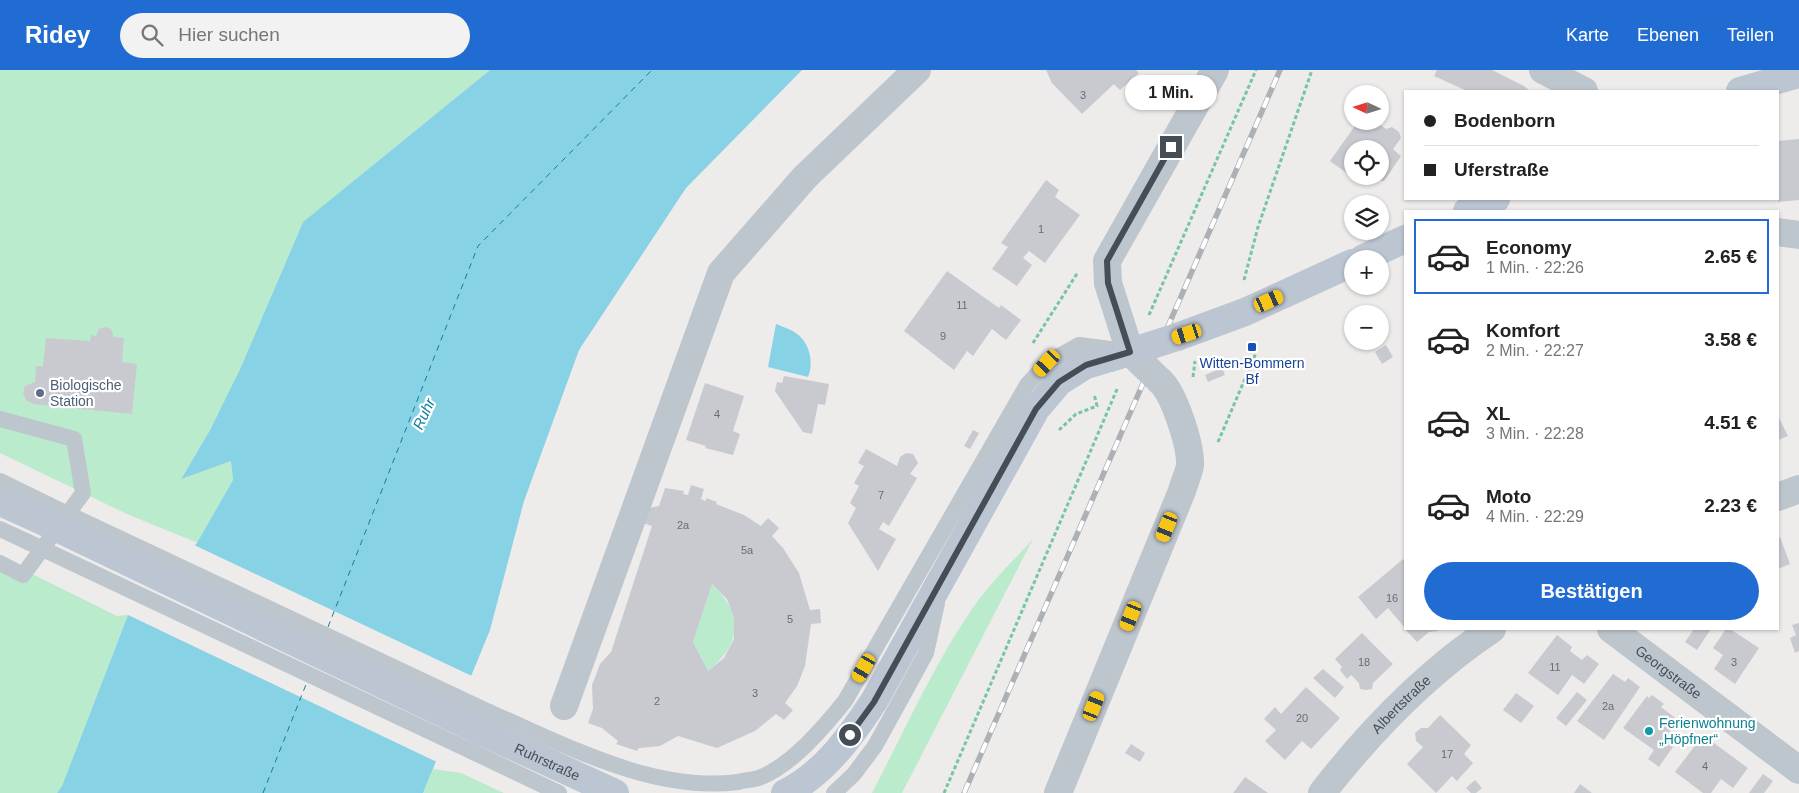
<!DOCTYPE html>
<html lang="de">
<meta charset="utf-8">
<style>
:root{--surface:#fff;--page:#f2f2f2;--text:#222;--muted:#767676;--line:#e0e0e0;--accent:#216cd2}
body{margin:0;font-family:Helvetica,sans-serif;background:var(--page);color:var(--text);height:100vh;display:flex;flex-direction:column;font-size:19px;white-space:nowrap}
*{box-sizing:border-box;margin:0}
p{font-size:16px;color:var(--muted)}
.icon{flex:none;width:28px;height:28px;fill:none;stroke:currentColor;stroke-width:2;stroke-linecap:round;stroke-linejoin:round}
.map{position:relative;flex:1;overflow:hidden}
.side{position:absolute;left:1404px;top:140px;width:375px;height:420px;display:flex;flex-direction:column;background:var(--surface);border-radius:0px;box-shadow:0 1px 4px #0004}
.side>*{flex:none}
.top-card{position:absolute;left:1404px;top:20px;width:375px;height:110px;border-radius:0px;box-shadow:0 1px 4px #0004;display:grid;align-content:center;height:110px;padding:0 20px;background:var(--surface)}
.needle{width:32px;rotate:274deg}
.buttons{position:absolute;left:1344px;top:15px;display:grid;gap:10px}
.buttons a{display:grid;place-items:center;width:45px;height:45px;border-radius:50%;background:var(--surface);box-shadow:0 1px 4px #0004;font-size:25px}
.end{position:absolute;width:22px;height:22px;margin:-11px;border:6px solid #454e57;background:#fff;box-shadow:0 0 0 2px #fff}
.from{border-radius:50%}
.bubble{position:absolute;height:35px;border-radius:18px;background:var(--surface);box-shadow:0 1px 4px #0004;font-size:16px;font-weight:700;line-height:35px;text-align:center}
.car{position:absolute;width:15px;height:30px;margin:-15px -8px;border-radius:6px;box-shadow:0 0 4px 1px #0007;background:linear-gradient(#f5c518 24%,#345 0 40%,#f5c518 0 76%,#345 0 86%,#f5c518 0)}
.top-card b{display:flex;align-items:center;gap:18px;height:48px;font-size:19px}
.top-card b+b{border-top:1px solid var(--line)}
.top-card i{width:12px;height:12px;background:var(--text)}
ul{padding:9px 0 0;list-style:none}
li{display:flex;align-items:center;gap:15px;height:75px;margin:0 10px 8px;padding:0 10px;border:2px solid transparent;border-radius:0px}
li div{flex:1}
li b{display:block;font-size:19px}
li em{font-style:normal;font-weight:700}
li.on{border-color:var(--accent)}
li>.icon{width:45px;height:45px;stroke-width:1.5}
.cta{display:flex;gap:10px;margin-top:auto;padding:10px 20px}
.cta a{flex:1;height:58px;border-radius:30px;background:var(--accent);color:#fff;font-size:20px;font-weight:700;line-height:58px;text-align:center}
header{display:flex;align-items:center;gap:30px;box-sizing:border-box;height:70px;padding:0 25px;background:var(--accent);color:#fff}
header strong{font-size:24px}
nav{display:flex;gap:28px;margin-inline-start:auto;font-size:18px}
.search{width:350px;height:45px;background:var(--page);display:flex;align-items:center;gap:12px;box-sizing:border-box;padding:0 18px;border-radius:28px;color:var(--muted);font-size:19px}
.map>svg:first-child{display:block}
</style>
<header>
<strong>Ridey</strong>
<div class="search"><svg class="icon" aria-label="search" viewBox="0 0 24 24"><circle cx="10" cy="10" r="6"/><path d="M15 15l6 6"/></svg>Hier suchen</div>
<nav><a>Karte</a><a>Ebenen</a><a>Teilen</a></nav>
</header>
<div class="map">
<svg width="1799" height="723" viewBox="0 0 1799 723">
<rect width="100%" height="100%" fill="#eeebeb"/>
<g fill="#baebcd">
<polygon points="0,0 490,0 303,152 241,297 210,360 181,408 231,391 233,410 198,473 129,445 0,383"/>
<path d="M 1033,469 L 902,723 L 872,723 C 904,662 932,598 970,542 C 988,515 1011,493 1033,469 Z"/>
<polygon points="0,488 117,546 128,545 62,716 57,723 0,723"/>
<path d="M 712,514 C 744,545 742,573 708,601 L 693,572 Z"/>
<polygon points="433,699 461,703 504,723 423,723"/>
</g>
<g fill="#88d2e6">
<polygon points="490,0 802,0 686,118 579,280 524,431 490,560 423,723 57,723 62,716 128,545 197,473 233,410 231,391 181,409 210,360 241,297 303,152"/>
<path d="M 776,254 C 783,257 791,259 797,264 C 810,273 814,294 808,307 L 768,297 Z"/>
</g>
<polygon fill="#eeebeb" points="192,474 474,607 439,693 126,544"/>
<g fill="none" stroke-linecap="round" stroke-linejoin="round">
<g stroke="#127e9c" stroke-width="1" stroke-dasharray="6 5" stroke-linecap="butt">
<polyline points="328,557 478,176 652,0"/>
<polyline points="263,723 307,612"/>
</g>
</g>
<g fill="#c8cad0" fill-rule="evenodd">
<polygon points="1046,0 1136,0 1139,3 1120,20 1114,14 1082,44 1052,13"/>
<polygon points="1437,0 1492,0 1524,16 1530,21 1467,21 1434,6"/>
<polygon points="1352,48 1352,51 1375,51 1386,59 1392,57 1399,62 1401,68 1393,79 1401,86 1384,111 1370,109 1366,106 1380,106 1380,79 1352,79 1352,106 1364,106 1359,112 1330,91 1355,56 1350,52"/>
<polygon points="1799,69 1799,130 1778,132 1778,71"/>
<polygon points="1046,110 1059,120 1055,127 1080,145 1045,193 1029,181 1023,188 1032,195 1017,216 992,199 1008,177 1001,173"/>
<polygon points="947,201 999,238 1001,235 1021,250 1006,270 992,259 973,286 967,281 954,300 904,261"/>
<polygon points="105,257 111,259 114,267 124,268 122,292 137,294 132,344 33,334 26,330 23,323 25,316 35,312 36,296 43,296 46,268 90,271 91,265 96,266 99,259"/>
<polygon points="1386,275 1393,287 1382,294 1375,282"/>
<polygon points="1222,298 1225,305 1208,312 1205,305"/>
<polygon points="784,306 829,314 825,335 818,334 812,364 803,362 775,321 777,312 782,313"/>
<polygon points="705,313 744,326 733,361 740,364 733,385 705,378 706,376 686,370"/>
<polygon points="1778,346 1788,366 1778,370"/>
<polygon points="973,360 979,363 970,379 964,376"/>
<polygon points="866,379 897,396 900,387 906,383 913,384 918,393 910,404 917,408 889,456 883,452 879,459 896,469 878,501 848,453 856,438 850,433 859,416 854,413 864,396 858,393"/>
<path d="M 691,415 L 704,419 L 701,429 L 706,431 L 706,428 L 717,432 L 716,434 L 744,445 L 761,456 L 768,448 L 779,458 L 772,466 L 783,478 L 799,503 L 810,540 L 820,539 L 821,553 L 811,554 L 805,596 L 797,616 L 785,633 L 793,640 L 784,650 L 776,644 L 755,661 L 717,678 L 678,666 L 660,676 L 639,678 L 637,681 L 616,674 L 618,671 L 602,658 L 588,653 L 593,639 L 592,615 L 600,594 L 611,582 L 652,456 L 643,453 L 649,438 L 659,436 L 665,418 L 684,421 L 683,424 L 688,425 ZM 712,514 L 727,529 L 734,548 L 734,569 L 724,588 L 708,601 L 693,572 Z"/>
<polygon points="1780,467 1790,494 1778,499 1778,468"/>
<polygon points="1403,489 1405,492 1405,558 1388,538 1376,549 1358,527"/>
<polygon points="1799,553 1799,581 1795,583 1790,568 1796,565 1792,555"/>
<polygon points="1405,559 1440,559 1437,561 1429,562 1417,572"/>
<polygon points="1694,559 1711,559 1697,580 1685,572"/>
<polygon points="1726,559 1730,559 1759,578 1735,614 1714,599 1723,585 1713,578"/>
<polygon points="1362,563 1393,594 1373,613 1372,619 1366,620 1360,619 1359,613 1351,605 1347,609 1340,600 1342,597 1335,589"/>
<polygon points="1557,565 1572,577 1570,581 1582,590 1587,585 1599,594 1584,614 1572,605 1558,625 1528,603"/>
<polygon points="1323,599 1344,617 1335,628 1313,608"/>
<polygon points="1613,604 1625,612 1628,608 1640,617 1604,670 1577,651"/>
<polygon points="1306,617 1340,648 1311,679 1302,671 1285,690 1265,671 1276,660 1264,649 1275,637 1281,644"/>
<polygon points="1577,622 1587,630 1566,656 1556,648"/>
<polygon points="1516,623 1534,636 1521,653 1503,640"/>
<polygon points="1652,625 1664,634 1661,637 1678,650 1668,664 1677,671 1659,697 1648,689 1654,680 1623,658 1647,626 1649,628"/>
<polygon points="1440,645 1471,675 1464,684 1473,693 1457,711 1452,706 1436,723 1407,694 1423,677 1416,671 1415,663 1421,658 1428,658"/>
<polygon points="1703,665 1748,698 1733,718 1721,709 1711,723 1703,723 1675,702"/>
<polygon points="1131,674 1145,683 1140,692 1125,683"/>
<polygon points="1763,704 1773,711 1764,723 1749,723"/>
<polygon points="1245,707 1268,723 1233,723"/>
<polygon points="1475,710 1482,718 1476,723 1471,723 1466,718"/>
<polygon points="1580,714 1592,723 1574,723"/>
</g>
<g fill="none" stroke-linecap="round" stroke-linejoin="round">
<g stroke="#74c79f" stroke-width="3" stroke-dasharray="4 2.5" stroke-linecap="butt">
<polyline points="1244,210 1258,157 1312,0"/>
<polyline points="1149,245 1256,0"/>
<polyline points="1033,273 1078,202"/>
<polyline points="1193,307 1195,291"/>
<polyline points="1059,360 1076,344 1097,336 1094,324"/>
<polyline points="1218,372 1256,283"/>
<polyline points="944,723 1118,317"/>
</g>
<g stroke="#bdc5cd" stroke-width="16">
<polyline points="0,349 74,369 83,423 23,505 0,493"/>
<polyline points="0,411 49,435"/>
<polyline points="0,459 28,472"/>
<path d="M 489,642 C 566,675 653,723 738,712 C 745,710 754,710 761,707 C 792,695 824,657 845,631 L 1027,315 L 1047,293 L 1079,275 L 1118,280"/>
<polyline points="471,681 559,723"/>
<polyline points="834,723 854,704 875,676 902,627 926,583 937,533"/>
</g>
<g stroke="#bdc5cd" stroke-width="28">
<polyline points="1543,0 1584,21"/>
<polyline points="1778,162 1799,165"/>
<polyline points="1130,282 1108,213 1107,191 1215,0"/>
<polyline points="1778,427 1799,419"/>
<path id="s1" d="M 1611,559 L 1799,700"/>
<polyline points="564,636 721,203 805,107 917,0"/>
<path d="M 1058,723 L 1182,421 C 1184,413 1189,403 1190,395 C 1191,376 1174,323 1160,311"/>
<path id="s2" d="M 1322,723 C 1371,660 1426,603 1492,559"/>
</g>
<g stroke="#bcc6d2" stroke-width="28">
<polyline points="1740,21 1799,4"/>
<polyline points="1467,141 1496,129"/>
<polyline points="1362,189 1405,169"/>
<polyline points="1177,267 1245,242 1352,193"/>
<polyline points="0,432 38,449"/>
<path id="s3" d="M 480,661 L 615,723"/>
<path d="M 785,723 C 824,704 851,666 874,631 L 1036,339 L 1059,312 L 1086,295 L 1130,282"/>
</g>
<g stroke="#adb0b5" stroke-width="5.5">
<polyline id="rail" points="964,723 1280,0"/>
</g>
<use href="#rail" stroke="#fff" stroke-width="4" stroke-dasharray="11" stroke-linecap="butt"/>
<g stroke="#bdc5cd" stroke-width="16">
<polyline points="49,435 489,642"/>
<polyline points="28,472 471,681"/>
</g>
<polyline stroke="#bdc5cd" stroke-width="28" points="1130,282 1160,311"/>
<g stroke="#bcc6d2" stroke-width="28">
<polyline points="1130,282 1177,267"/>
<polyline points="38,449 480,661"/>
</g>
</g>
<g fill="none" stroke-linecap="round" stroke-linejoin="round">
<polyline stroke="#454e57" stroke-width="6" points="850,665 874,632 1036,339 1059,312 1086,295 1130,282 1108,213 1107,191 1171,77"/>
</g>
<rect fill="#1a4fb4" stroke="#fff" stroke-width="2" x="1247" y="272" width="10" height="10" rx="2.5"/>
<circle fill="#5c6f8a" stroke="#fff" stroke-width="2" cx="40" cy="323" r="5"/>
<circle fill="#0f9aa8" stroke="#fff" stroke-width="2" cx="1649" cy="661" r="5"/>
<g text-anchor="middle" stroke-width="4.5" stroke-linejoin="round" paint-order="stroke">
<g font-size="11" fill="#666d75">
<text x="1083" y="29">3</text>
<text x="1041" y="163">1</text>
<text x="962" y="239">11</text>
<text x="943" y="270">9</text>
<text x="717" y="348">4</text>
<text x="881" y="429">7</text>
<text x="683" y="459">2a</text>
<text x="747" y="484">5a</text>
<text x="1392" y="532">16</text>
<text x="790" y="553">5</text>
<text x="1364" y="596">18</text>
<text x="1734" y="596">3</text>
<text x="1555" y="601">11</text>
<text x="755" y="627">3</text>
<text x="657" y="635">2</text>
<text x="1608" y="640">2a</text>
<text x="1302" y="652">20</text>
<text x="1447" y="688">17</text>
<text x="1705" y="700">4</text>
</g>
<g font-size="14" fill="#164399" stroke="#fff">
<text x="1252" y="298">Witten-Bommern<tspan x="1252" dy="16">Bf</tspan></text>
</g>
<g font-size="14" fill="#4e5e75" stroke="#fff" text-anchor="start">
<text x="50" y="320">Biologische<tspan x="50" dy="16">Station</tspan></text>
</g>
<g font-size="14" fill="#454e57" stroke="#fff">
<text dy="5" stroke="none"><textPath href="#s1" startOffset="72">Georgstraße</textPath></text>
<text dy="5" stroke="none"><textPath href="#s2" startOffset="119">Albertstraße</textPath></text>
<text dy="5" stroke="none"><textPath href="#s3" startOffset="74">Ruhrstraße</textPath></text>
</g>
<g font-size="14" fill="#0d838f" stroke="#fff" text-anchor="start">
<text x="1659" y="658">Ferienwohnung<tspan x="1659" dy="16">„Höpfner“</tspan></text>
</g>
<g font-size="15" font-style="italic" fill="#127e9c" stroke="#fff">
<text transform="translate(424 344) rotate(-65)" y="5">Ruhr</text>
</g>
</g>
</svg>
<div class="buttons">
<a><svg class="needle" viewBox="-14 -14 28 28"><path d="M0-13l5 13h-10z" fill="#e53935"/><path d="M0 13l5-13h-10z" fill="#767676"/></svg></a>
<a><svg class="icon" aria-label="locate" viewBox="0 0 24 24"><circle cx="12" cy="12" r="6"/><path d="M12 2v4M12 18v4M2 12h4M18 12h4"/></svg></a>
<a><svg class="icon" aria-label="layers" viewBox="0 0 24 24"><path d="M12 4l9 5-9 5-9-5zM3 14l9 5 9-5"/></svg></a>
<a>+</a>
<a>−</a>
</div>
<i class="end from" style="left:850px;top:665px"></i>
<i class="end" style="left:1171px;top:77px"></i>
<div class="bubble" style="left:1125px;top:5px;width:92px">1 Min.</div>
<i class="car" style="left:1269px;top:231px;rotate:66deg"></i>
<i class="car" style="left:1187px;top:264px;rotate:252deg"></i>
<i class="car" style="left:1047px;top:293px;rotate:223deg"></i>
<i class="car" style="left:1167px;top:457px;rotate:202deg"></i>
<i class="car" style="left:1131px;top:546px;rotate:202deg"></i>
<i class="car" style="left:864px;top:598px;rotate:210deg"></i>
<i class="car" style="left:1094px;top:636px;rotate:22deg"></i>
<div class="top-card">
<b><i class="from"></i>Bodenborn</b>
<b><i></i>Uferstraße</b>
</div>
<section class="side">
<ul>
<li class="on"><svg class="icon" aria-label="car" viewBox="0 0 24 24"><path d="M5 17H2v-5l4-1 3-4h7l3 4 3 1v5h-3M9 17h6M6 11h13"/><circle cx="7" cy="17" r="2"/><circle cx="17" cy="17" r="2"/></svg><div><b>Economy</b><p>1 Min. · 22:26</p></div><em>2.65 €</em></li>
<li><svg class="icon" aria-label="car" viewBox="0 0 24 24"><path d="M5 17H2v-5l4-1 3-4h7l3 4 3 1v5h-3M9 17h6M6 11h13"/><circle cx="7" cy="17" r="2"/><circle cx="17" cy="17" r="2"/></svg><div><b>Komfort</b><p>2 Min. · 22:27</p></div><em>3.58 €</em></li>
<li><svg class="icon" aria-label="car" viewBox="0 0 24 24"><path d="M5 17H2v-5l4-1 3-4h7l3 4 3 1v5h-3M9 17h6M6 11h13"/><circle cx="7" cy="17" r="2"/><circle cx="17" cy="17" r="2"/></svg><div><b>XL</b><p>3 Min. · 22:28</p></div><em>4.51 €</em></li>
<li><svg class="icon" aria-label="car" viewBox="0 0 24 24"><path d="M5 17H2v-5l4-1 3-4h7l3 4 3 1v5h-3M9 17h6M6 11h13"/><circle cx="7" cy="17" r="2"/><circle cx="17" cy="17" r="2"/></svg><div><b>Moto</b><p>4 Min. · 22:29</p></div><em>2.23 €</em></li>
</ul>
<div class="cta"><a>Bestätigen</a></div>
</section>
</div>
